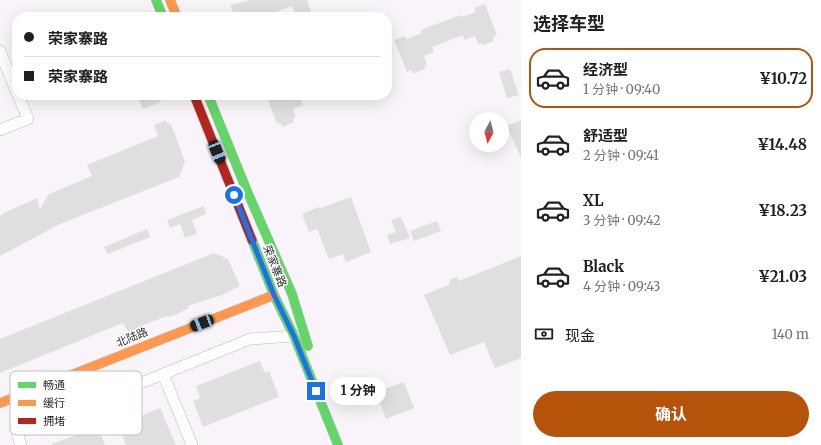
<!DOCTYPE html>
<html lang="zh">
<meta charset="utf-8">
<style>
:root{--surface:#fff;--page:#f6f6f6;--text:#202124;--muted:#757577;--line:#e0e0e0;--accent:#b45309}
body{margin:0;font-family:Merriweather,"Noto Sans SC",serif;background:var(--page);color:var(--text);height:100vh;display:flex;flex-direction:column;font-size:15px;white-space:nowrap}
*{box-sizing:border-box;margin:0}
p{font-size:13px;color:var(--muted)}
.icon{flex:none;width:22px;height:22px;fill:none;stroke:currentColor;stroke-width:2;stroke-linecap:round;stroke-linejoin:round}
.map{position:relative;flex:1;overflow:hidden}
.panel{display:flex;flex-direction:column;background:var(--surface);width:300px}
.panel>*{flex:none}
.top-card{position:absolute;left:12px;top:12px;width:380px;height:88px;border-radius:16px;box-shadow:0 4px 16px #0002;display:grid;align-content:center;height:88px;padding:0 12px;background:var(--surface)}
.needle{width:26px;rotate:187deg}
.buttons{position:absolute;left:469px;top:112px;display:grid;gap:8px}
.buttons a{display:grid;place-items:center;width:40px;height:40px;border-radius:50%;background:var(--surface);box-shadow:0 4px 16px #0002;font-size:20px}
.end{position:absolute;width:18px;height:18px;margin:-9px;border:5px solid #1a73e8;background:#fff;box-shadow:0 0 0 2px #fff}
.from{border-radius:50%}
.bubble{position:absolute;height:28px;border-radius:14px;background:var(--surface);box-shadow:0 4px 16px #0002;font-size:13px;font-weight:700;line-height:28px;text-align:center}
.car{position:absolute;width:12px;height:24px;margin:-12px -6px;border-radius:5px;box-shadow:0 0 3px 1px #0007;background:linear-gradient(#222 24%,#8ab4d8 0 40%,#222 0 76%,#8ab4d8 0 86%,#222 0)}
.top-card b{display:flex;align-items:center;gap:14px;height:38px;font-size:15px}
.top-card b+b{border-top:1px solid var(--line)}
.top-card i{width:10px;height:10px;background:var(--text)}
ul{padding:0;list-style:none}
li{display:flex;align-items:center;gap:12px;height:60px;margin:0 8px 6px;padding:0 4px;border:2px solid transparent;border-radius:16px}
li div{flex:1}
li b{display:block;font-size:15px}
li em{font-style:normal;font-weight:700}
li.selected{border-color:var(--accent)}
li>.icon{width:36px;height:36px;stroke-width:1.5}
h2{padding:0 12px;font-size:18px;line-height:48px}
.pay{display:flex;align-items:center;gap:10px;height:44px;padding:0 12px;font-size:15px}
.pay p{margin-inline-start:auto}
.action{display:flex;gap:8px;margin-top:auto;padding:8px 12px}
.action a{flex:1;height:46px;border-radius:24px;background:var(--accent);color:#fff;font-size:16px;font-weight:700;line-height:46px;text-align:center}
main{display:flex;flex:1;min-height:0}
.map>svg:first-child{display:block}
</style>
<main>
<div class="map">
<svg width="521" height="445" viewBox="0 0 521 445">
<rect width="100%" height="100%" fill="#f9f4fa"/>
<g fill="#e1dee2">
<polygon points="251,0 307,0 313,17 296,17 292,6 262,17 235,17 230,5"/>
<polygon points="485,4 497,35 493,37 494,41 483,45 482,43 478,44 475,36 464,40 463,35 432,47 434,52 424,56 427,65 424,66 425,69 413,74 412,70 407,72 394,40 405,36 406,39 422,33 421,30 460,15 461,17 476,12 474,8"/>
<polygon points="510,69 519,95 507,98 499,72"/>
<polygon points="137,95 158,95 161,102 143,109"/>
<polygon points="266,95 299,95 303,105 293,109 296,117 293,119 294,122 282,127 281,123 277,124"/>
<polygon points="166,120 167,123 171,124 185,162 179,177 60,224 0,256 0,216 4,213 37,198 40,209 49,194 92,176 87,165 158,136 154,125"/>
<polygon points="521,120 521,158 507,126"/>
<polygon points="351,197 371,252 346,262 343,254 329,259 317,229 309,232 302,214 319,207 320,208"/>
<polygon points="204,206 206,214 192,220 197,234 185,238 180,224 170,228 167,220"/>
<polygon points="401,217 410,238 390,244 387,235 396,232 391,220"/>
<polygon points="437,221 441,231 414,241 410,231"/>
<polygon points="147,229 150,237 108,254 104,247"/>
<polygon points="214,253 228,259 240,286 218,297 218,296 188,306 189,308 177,314 168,317 167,316 138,327 138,329 129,333 123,323 0,373 0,339"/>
<polygon points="521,256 521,358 495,368 484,342 450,355 424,295 450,284 449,280 457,277 459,281"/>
<polygon points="260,361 265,373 269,371 279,397 203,427 193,401 200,398 196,386"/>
<polygon points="404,382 414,408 386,419 376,392"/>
<polygon points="160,408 176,445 126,445 118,425"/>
<polygon points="98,427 105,445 52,445 52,444"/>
</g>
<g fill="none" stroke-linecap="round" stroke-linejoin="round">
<g stroke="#c0bcc1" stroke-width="12">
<g id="street">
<polyline points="0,51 17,93"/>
<polyline points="0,130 28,119 18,95"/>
<polyline points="163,374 192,445"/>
<polyline points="21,445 17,433 250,339 294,336"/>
</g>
</g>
<g stroke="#c0bcc1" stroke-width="10">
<g id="fast">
<polyline points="156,0 163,17"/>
<polyline points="208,95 247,191 292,294 308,346"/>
<polyline points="252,240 274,295 294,336 338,445"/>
</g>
</g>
<g stroke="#c0bcc1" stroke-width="10">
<g id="slow">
<polyline points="170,0 177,17"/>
<polyline points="0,403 274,295"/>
</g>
</g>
<g stroke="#c0bcc1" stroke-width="10">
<polyline id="jam" points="194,95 252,240"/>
</g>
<use href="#street" stroke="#fefdfe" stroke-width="11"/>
<use href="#fast" stroke="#63d668" stroke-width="9"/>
<use href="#slow" stroke="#ff974d" stroke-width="9"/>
<use href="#jam" stroke="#b3261e" stroke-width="9"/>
</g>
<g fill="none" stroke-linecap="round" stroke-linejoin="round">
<polyline stroke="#1a73e8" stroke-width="5" points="234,195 274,295 294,336 316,391"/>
</g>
<g text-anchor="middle" stroke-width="3" stroke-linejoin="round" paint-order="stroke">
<g font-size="11" fill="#2f2c30" stroke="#fff">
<text transform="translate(275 266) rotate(68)" y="4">荣家寨路</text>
<text transform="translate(132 337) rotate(-22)" y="4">北陆路</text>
</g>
</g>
<rect x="10" y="371" width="132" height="64" rx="6" fill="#fff" stroke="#c1c0c1" stroke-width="1"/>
<rect x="18" y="382" width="18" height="6" fill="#63d668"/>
<rect x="18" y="400" width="18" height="6" fill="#ff974d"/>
<rect x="18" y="418" width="18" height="6" fill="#b3261e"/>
<g font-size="11" fill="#2f2c30">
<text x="43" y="389">畅通</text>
<text x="43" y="407">缓行</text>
<text x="43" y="425">拥堵</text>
</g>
</svg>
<div class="buttons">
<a><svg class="needle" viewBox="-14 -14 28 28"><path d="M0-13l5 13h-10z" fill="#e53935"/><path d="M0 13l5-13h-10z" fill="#757577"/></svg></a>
</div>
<i class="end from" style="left:234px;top:195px"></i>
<i class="end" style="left:316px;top:391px"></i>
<div class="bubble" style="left:330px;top:377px;width:56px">1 分钟</div>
<i class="car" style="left:217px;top:152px;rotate:158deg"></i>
<i class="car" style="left:202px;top:323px;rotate:249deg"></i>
<div class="top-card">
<b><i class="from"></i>荣家寨路</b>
<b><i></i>荣家寨路</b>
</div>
</div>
<section class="panel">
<h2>选择车型</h2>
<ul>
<li class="selected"><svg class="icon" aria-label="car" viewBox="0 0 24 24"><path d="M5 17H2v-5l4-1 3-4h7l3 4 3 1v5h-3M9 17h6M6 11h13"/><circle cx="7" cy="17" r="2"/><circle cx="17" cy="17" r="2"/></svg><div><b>经济型</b><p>1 分钟 · 09:40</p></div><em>¥10.72</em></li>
<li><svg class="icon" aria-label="car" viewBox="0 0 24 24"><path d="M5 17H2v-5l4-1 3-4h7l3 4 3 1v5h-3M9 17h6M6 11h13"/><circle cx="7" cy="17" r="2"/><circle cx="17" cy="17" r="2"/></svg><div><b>舒适型</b><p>2 分钟 · 09:41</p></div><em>¥14.48</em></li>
<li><svg class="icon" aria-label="car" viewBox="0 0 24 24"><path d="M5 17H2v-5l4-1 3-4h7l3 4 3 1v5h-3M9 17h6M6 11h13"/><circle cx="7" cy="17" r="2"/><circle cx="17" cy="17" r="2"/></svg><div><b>XL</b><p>3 分钟 · 09:42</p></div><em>¥18.23</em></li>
<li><svg class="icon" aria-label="car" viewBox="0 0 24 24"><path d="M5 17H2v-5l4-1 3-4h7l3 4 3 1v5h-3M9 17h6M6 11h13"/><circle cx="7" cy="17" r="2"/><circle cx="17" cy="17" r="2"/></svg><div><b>Black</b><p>4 分钟 · 09:43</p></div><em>¥21.03</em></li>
</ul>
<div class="pay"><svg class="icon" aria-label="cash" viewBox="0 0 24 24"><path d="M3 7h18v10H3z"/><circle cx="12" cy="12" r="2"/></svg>现金<p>140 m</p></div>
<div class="action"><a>确认</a></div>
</section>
</main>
